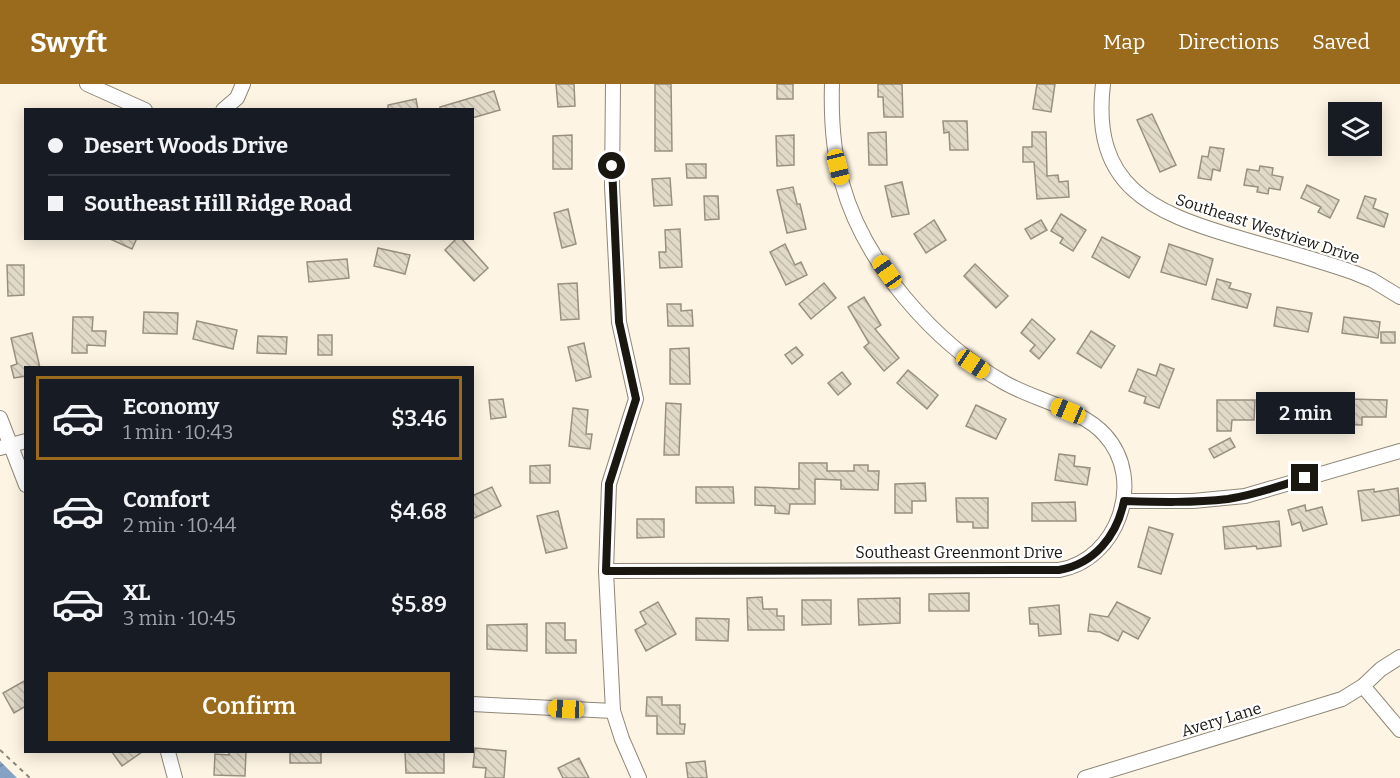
<!DOCTYPE html>
<meta charset="utf-8">
<style>
:root{--surface:#171b24;--page:#242831;--text:#f1f3f6;--muted:#9ea1a6;--line:#363941;--accent:#9b6b1d}
body{margin:0;font-family:Bitter,serif;background:var(--page);color:var(--text);height:100vh;display:flex;flex-direction:column;font-size:22px;white-space:nowrap}
*{box-sizing:border-box;margin:0}
p{font-size:20px;color:var(--muted)}
.icon{flex:none;width:33px;height:33px;fill:none;stroke:currentColor;stroke-width:2;stroke-linecap:round;stroke-linejoin:round}
.map{position:relative;flex:1;overflow:hidden}
.panel{position:absolute;left:24px;top:282px;width:450px;height:387px;display:flex;flex-direction:column;background:var(--surface);border-radius:0px;box-shadow:0 3px 15px #0003}
.panel>*{flex:none}
.hud{position:absolute;left:24px;top:24px;width:450px;height:132px;border-radius:0px;box-shadow:0 3px 15px #0003;display:grid;align-content:center;height:132px;padding:0 24px;background:var(--surface)}
.controls{position:absolute;left:1328px;top:18px;display:grid;gap:12px}
.controls a{display:grid;place-items:center;width:54px;height:54px;border-radius:0px;background:var(--surface);box-shadow:0 3px 15px #0003;font-size:30px}
.end{position:absolute;width:27px;height:27px;margin:-14px;border:8px solid #1a1711;background:#fff;box-shadow:0 0 0 3px #fff}
.from{border-radius:50%}
.bubble{position:absolute;height:42px;border-radius:0px;background:var(--surface);box-shadow:0 3px 15px #0003;font-size:20px;font-weight:600;line-height:42px;text-align:center}
.car{position:absolute;width:18px;height:36px;margin:-18px -9px;border-radius:8px;box-shadow:0 0 4px 2px #0007;background:linear-gradient(#f5c518 24%,#345 0 40%,#f5c518 0 76%,#345 0 86%,#f5c518 0)}
.hud b{display:flex;align-items:center;gap:21px;height:57px;font-size:22px}
.hud b+b{border-top:2px solid var(--line)}
.hud i{width:15px;height:15px;background:var(--text)}
ul{padding:10px 0 0;list-style:none}
li{display:flex;align-items:center;gap:18px;height:84px;margin:0 12px 9px;padding:0 12px;border:3px solid transparent;border-radius:0px}
li div{flex:1}
li b{display:block;font-size:22px}
li em{font-style:normal;font-weight:600}
li.current{border-color:var(--accent)}
li>.icon{width:54px;height:54px;stroke-width:1.5}
.action{display:flex;gap:12px;margin-top:auto;padding:12px 24px}
.action a{flex:1;height:69px;border-radius:0px;background:var(--accent);color:#fff;font-size:24px;font-weight:600;line-height:69px;text-align:center}
header{display:flex;align-items:center;gap:36px;box-sizing:border-box;height:84px;padding:0 30px;background:var(--accent);color:#fff}
header strong{font-size:28px}
nav{display:flex;gap:33px;margin-inline-start:auto;font-size:21px}
.map>svg:first-child{display:block}
</style>
<header>
<strong>Swyft</strong>
<nav><a>Map</a><a>Directions</a><a>Saved</a></nav>
</header>
<div class="map">
<svg width="1400" height="694" viewBox="0 0 1400 694">
<defs>
<pattern id="water-waves" width="16" height="10" patternUnits="userSpaceOnUse" patternTransform="scale(1.5)"><rect width="16" height="10" fill="#85a2c5"/><path d="M0 5q4-4 8 0t8 0" fill="none" stroke="#6c839f"/></pattern>
<pattern id="building-back-hatch" width="6" height="6" patternUnits="userSpaceOnUse" patternTransform="scale(1.5)"><rect width="6" height="6" fill="#e2dac9"/><path d="M-1 5l2 2M0 0l6 6M5-1l2 2" fill="none" stroke="#c1baac"/></pattern>
</defs>
<rect width="100%" height="100%" fill="#fdf4e3"/>
<polygon fill="url(#water-waves)" points="0,677 17,694 0,694"/>
<g fill="url(#building-back-hatch)" stroke="#999081" stroke-width="1.5">
<polygon points="556,0 574,0 575,22 558,23"/>
<polygon points="655,0 671,0 672,67 655,67"/>
<rect x="777" y="0" width="16" height="15"/>
<polygon points="878,0 902,0 903,33 884,33 883,13 878,13"/>
<polygon points="1037,0 1055,0 1051,28 1033,25"/>
<polygon points="494,7 500,26 472,34 472,26 440,26 440,23"/>
<polygon points="416,15 418,26 388,26 388,21"/>
<polygon points="1152,30 1176,81 1160,88 1137,36"/>
<polygon points="943,37 967,37 968,66 950,66 949,48 944,49"/>
<polygon points="886,48 887,81 869,81 868,49"/>
<polygon points="1032,48 1046,48 1047,92 1058,91 1059,98 1068,97 1069,113 1037,115 1034,78 1023,78 1023,63 1032,63"/>
<polygon points="572,51 572,85 553,85 553,52"/>
<polygon points="794,51 794,81 777,82 776,52"/>
<polygon points="1210,63 1224,65 1220,87 1213,85 1211,96 1198,94 1202,72 1208,73"/>
<polygon points="686,80 706,80 706,94 687,94"/>
<polygon points="1260,82 1273,84 1272,91 1283,93 1280,106 1269,104 1268,110 1257,108 1258,103 1244,101 1247,85 1259,87"/>
<polygon points="670,94 672,121 654,122 652,95"/>
<polygon points="902,98 909,130 892,133 885,102"/>
<polygon points="1307,101 1339,116 1330,134 1318,128 1321,123 1301,114"/>
<polygon points="793,103 797,120 800,120 806,145 787,149 777,106"/>
<polygon points="704,112 718,112 719,135 705,136"/>
<polygon points="1365,112 1376,115 1373,124 1388,130 1384,143 1357,134"/>
<polygon points="568,125 576,160 562,164 554,129"/>
<polygon points="1061,130 1086,146 1073,167 1060,159 1063,154 1051,147"/>
<polygon points="934,136 946,156 926,169 914,150"/>
<polygon points="1041,136 1047,146 1031,155 1025,145"/>
<polygon points="680,145 682,183 660,184 659,168 666,168 665,146"/>
<polygon points="1102,153 1140,173 1129,194 1092,173"/>
<polygon points="108,154 137,154 132,165"/>
<polygon points="457,154 461,154 488,184 474,197 445,166"/>
<polygon points="785,160 795,181 801,178 807,191 786,201 770,168"/>
<polygon points="1169,160 1213,175 1206,201 1161,188"/>
<polygon points="378,164 410,171 405,190 374,182"/>
<polygon points="347,175 349,194 309,198 307,178"/>
<polygon points="975,180 1008,212 996,224 964,192"/>
<polygon points="7,181 24,181 24,211 8,212"/>
<polygon points="1217,195 1231,199 1229,204 1251,210 1247,224 1212,215"/>
<polygon points="577,199 579,235 561,236 558,200"/>
<polygon points="824,199 836,214 811,235 799,220"/>
<polygon points="864,213 881,241 875,245 899,274 884,287 864,263 869,259 848,223"/>
<polygon points="667,220 681,220 681,227 692,226 693,242 668,242"/>
<polygon points="1277,223 1312,229 1308,248 1274,242"/>
<polygon points="144,228 178,229 177,250 143,249"/>
<polygon points="73,233 93,233 92,247 106,247 105,262 87,261 87,269 72,269"/>
<polygon points="1344,233 1380,238 1378,254 1342,249"/>
<polygon points="1032,235 1055,255 1039,275 1030,267 1035,261 1021,249"/>
<polygon points="197,237 237,246 233,265 193,255"/>
<polygon points="1091,247 1115,262 1101,284 1077,269"/>
<rect x="1381" y="248" width="14" height="11"/>
<polygon points="32,249 40,284 26,284 26,292 14,294 11,282 17,280 11,254"/>
<rect x="318" y="251" width="14" height="20"/>
<polygon points="258,252 287,253 286,270 257,269"/>
<polygon points="584,259 591,293 576,297 568,263"/>
<polygon points="796,263 803,271 792,280 785,271"/>
<polygon points="689,264 690,300 670,300 670,265"/>
<polygon points="1160,280 1174,285 1159,324 1144,319 1146,313 1129,307 1138,285 1156,292"/>
<polygon points="908,286 938,311 927,325 897,299"/>
<polygon points="842,288 851,300 838,311 828,299"/>
<polygon points="503,315 506,333 491,335 489,316"/>
<polygon points="1347,315 1387,316 1386,333 1362,333 1362,341 1329,340 1329,327 1347,327"/>
<polygon points="1217,316 1255,316 1254,336 1232,336 1231,347 1217,347"/>
<polygon points="666,319 681,320 679,371 664,371"/>
<polygon points="976,321 1006,335 996,355 966,342"/>
<polygon points="1276,321 1303,322 1302,349 1275,348"/>
<polygon points="573,324 588,326 586,350 592,350 590,365 569,362"/>
<polygon points="1230,354 1235,363 1214,374 1209,365"/>
<polygon points="1059,370 1075,372 1074,382 1090,384 1087,401 1055,396"/>
<polygon points="799,379 827,379 827,387 854,387 854,381 868,381 868,387 879,387 878,406 841,405 841,396 815,395 815,420 790,420 789,430 775,429 775,422 755,421 755,403 799,405"/>
<polygon points="550,381 550,399 530,399 530,382"/>
<polygon points="925,399 926,417 912,417 912,429 895,429 895,400"/>
<polygon points="492,403 501,422 472,435 472,412"/>
<polygon points="696,403 733,403 734,419 696,419"/>
<polygon points="1398,404 1400,431 1362,437 1358,407 1374,405 1374,408"/>
<polygon points="956,414 988,414 988,444 973,444 973,438 957,438"/>
<polygon points="1075,418 1076,437 1032,437 1032,419"/>
<polygon points="1305,421 1306,427 1322,423 1327,440 1303,447 1300,438 1292,441 1288,426"/>
<polygon points="558,427 567,464 546,469 537,432"/>
<polygon points="637,435 664,435 664,453 637,454"/>
<polygon points="1279,437 1281,462 1257,465 1256,462 1225,465 1223,443"/>
<polygon points="1149,443 1173,450 1161,490 1138,483"/>
<polygon points="969,509 969,527 929,527 929,510"/>
<polygon points="762,513 763,525 777,525 777,532 784,532 784,546 748,546 747,514"/>
<polygon points="900,514 900,539 859,541 858,515"/>
<polygon points="802,516 831,516 831,540 802,541"/>
<polygon points="658,518 676,550 646,567 635,546 646,540 640,528"/>
<polygon points="1117,518 1150,534 1138,555 1123,547 1118,557 1100,548 1088,547 1090,530 1108,533"/>
<polygon points="1059,521 1061,550 1039,552 1038,540 1030,540 1029,524"/>
<polygon points="696,534 729,535 728,557 696,556"/>
<polygon points="546,539 565,539 565,556 576,556 576,569 546,569"/>
<polygon points="527,540 527,567 487,565 487,541"/>
<polygon points="26,596 26,622 14,629 3,609"/>
<polygon points="647,613 662,613 662,621 680,621 680,640 685,640 684,650 657,650 657,632 646,632"/>
<polygon points="475,664 506,667 504,694 485,694 486,684 473,683"/>
<polygon points="112,668 142,668 122,682"/>
<polygon points="229,668 246,668 245,692 214,691 215,670 229,671"/>
<rect x="290" y="668" width="31" height="11"/>
<polygon points="405,668 444,668 444,689 406,689"/>
<polygon points="579,674 589,694 563,694 558,684"/>
<polygon points="705,677 707,694 688,694 686,679"/>
</g>
<g fill="none" stroke-linecap="round" stroke-linejoin="round">
<g stroke="#8f8778" stroke-width="16">
<g id="minor">
<polyline points="87,0 145,26"/>
<polyline points="613,0 612,102 619,238 636,315 609,400 606,487 613,627 622,655 639,694"/>
<path d="M 1103,0 C 1091,102 1151,128 1236,153 C 1276,165 1316,175 1355,189 L 1372,196 L 1400,213"/>
<polyline points="223,26 237,14 243,0"/>
<polyline points="0,334 26,401"/>
<polyline points="0,364 26,357"/>
<polyline points="1124,417 1193,417 1245,412 1400,367"/>
<path d="M 606,487 L 1059,486 C 1118,476 1146,396 1105,351 C 1082,325 1035,316 1005,299 C 934,259 864,179 842,99 C 833,68 831,33 832,0"/>
<polyline points="1363,602 1400,646"/>
<polyline points="472,620 613,627"/>
<polyline points="168,668 175,694"/>
<polyline points="1085,694 1342,615 1363,602 1381,585 1400,573"/>
</g>
</g>
<polyline stroke="#8c867a" stroke-width="2" stroke-dasharray="4.5 4.5" stroke-linecap="butt" points="0,666 30,694"/>
<use href="#minor" stroke="#fff" stroke-width="14"/>
</g>
<g fill="none" stroke-linecap="round" stroke-linejoin="round">
<path stroke="#1a1711" stroke-width="8" d="M 612,82 L 619,238 L 636,315 L 609,400 L 606,487 L 1059,486 C 1094,480 1117,452 1124,417 C 1158,418 1193,419 1228,415 C 1254,411 1280,402 1305,394"/>
</g>
<g text-anchor="middle" stroke-width="4.5" stroke-linejoin="round" paint-order="stroke">
<g font-size="16" fill="#1a1711" stroke="#fff">
<text transform="translate(1268 144) rotate(18)" y="6">Southeast Westview Drive</text>
<text x="959" y="474">Southeast Greenmont Drive</text>
<text transform="translate(1221 635) rotate(-17)" y="6">Avery Lane</text>
</g>
</g>
</svg>
<div class="controls">
<a><svg class="icon" aria-label="layers" viewBox="0 0 24 24"><path d="M12 4l9 5-9 5-9-5zM3 14l9 5 9-5"/></svg></a>
</div>
<i class="end from" style="left:612px;top:82px"></i>
<i class="end" style="left:1305px;top:394px"></i>
<div class="bubble" style="left:1256px;top:308px;width:99px">2 min</div>
<i class="car" style="left:838px;top:83px;rotate:166deg"></i>
<i class="car" style="left:887px;top:188px;rotate:325deg"></i>
<i class="car" style="left:973px;top:280px;rotate:124deg"></i>
<i class="car" style="left:1068px;top:327px;rotate:293deg"></i>
<i class="car" style="left:566px;top:625px;rotate:273deg"></i>
<div class="hud">
<b><i class="from"></i>Desert Woods Drive</b>
<b><i></i>Southeast Hill Ridge Road</b>
</div>
<section class="panel">
<ul>
<li class="current"><svg class="icon" aria-label="car" viewBox="0 0 24 24"><path d="M5 17H2v-5l4-1 3-4h7l3 4 3 1v5h-3M9 17h6M6 11h13"/><circle cx="7" cy="17" r="2"/><circle cx="17" cy="17" r="2"/></svg><div><b>Economy</b><p>1 min · 10:43</p></div><em>$3.46</em></li>
<li><svg class="icon" aria-label="car" viewBox="0 0 24 24"><path d="M5 17H2v-5l4-1 3-4h7l3 4 3 1v5h-3M9 17h6M6 11h13"/><circle cx="7" cy="17" r="2"/><circle cx="17" cy="17" r="2"/></svg><div><b>Comfort</b><p>2 min · 10:44</p></div><em>$4.68</em></li>
<li><svg class="icon" aria-label="car" viewBox="0 0 24 24"><path d="M5 17H2v-5l4-1 3-4h7l3 4 3 1v5h-3M9 17h6M6 11h13"/><circle cx="7" cy="17" r="2"/><circle cx="17" cy="17" r="2"/></svg><div><b>XL</b><p>3 min · 10:45</p></div><em>$5.89</em></li>
</ul>
<div class="action"><a>Confirm</a></div>
</section>
</div>
